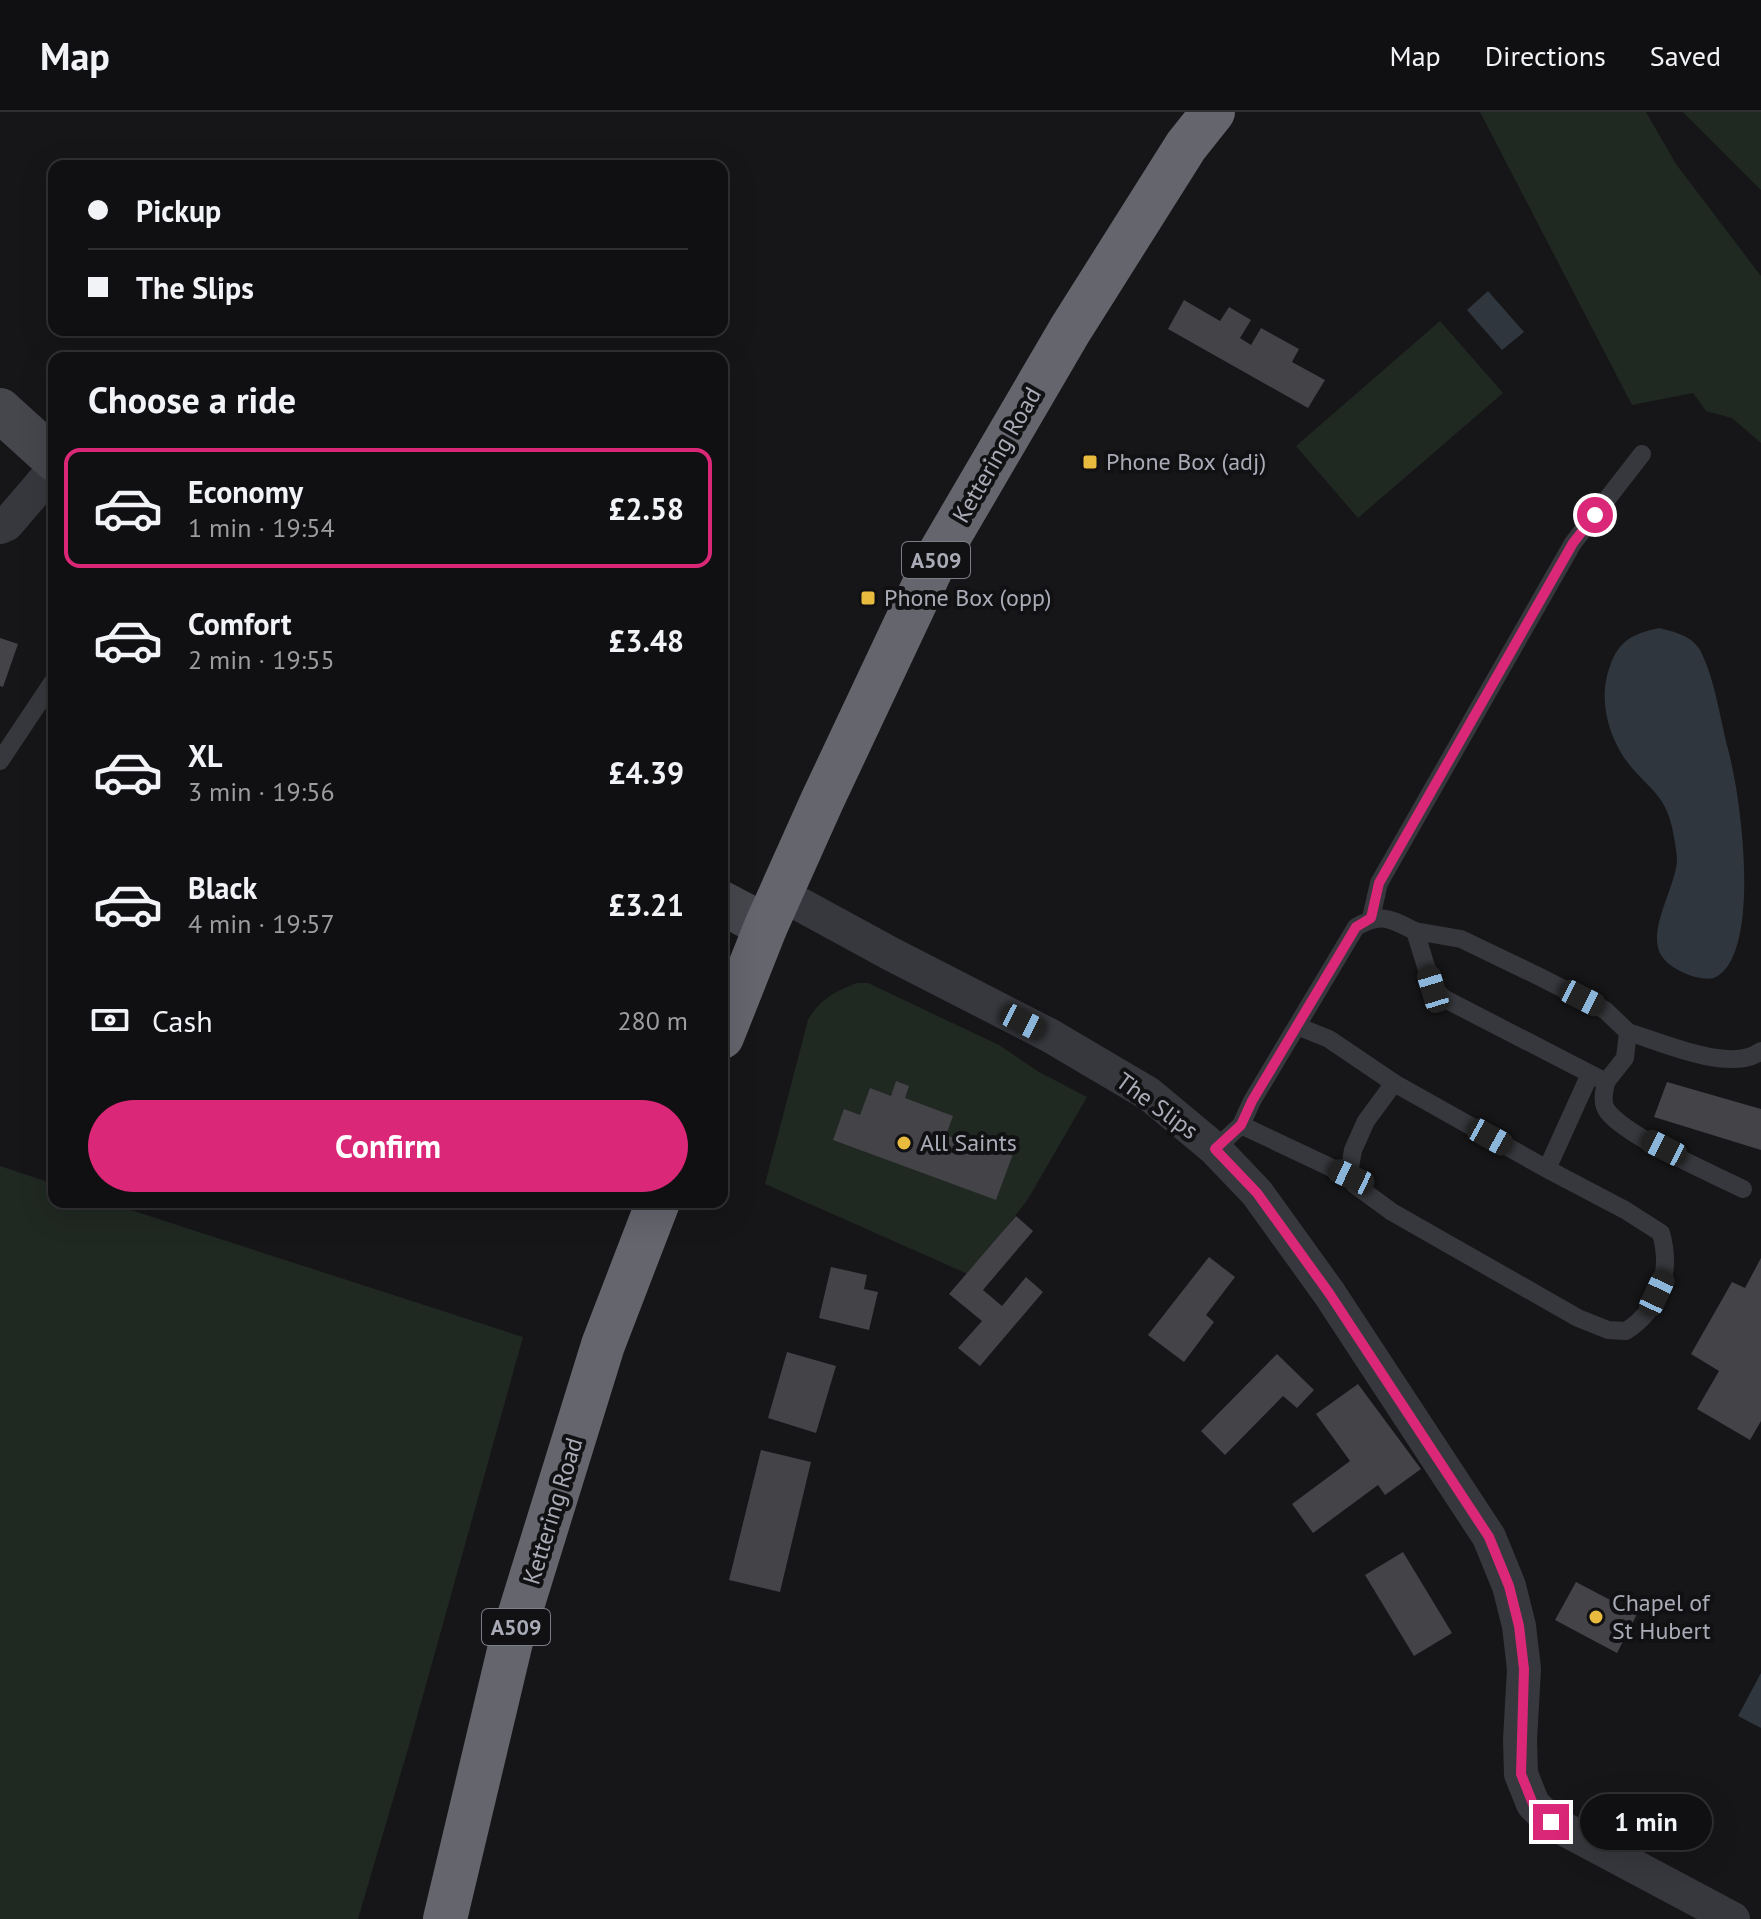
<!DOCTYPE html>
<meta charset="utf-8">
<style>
:root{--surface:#101012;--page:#19191b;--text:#f1f3f6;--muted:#9c9d9f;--line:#303032;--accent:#db2777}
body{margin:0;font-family:"PT Sans",sans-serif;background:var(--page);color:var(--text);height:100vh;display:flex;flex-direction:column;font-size:30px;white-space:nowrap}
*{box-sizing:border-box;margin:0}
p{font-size:26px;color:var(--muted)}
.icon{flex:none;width:44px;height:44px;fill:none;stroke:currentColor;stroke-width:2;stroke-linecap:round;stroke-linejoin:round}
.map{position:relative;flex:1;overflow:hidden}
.panel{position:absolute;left:48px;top:240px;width:680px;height:856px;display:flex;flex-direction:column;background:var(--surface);border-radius:16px;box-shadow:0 8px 32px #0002,0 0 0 2px var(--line)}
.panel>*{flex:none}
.guide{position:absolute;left:48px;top:48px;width:680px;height:176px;border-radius:16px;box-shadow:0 8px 32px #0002,0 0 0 2px var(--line);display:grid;align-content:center;height:176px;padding:0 40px;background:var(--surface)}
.end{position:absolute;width:36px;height:36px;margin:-18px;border:10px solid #db2777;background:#fff;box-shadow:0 0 0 4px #fff}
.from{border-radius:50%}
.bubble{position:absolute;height:56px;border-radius:28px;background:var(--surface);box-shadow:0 8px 32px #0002,0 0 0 2px var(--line);font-size:26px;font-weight:700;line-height:56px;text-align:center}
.car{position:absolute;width:24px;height:48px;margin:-24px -12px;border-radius:10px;box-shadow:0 0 6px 2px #0007;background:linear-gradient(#222 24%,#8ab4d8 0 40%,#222 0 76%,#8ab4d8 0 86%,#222 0)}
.guide b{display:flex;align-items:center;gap:28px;height:76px;font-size:30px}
.guide b+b{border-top:2px solid var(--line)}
.guide i{width:20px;height:20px;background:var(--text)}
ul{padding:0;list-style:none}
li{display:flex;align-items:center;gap:24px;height:120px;margin:0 16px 12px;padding:0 24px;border:4px solid transparent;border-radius:16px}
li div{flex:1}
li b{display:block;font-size:30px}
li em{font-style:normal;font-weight:700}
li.on{border-color:var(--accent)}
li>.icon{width:72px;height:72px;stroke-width:1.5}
h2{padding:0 40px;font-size:36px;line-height:96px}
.pay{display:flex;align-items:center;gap:20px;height:88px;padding:0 40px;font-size:30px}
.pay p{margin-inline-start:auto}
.cta{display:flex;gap:16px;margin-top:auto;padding:16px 40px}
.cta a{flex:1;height:92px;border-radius:48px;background:var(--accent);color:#fff;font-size:32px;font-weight:700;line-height:92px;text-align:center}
header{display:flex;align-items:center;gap:48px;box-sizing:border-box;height:112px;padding:0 40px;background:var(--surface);border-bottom:2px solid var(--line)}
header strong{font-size:38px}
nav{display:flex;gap:44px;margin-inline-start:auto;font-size:28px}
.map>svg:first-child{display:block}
</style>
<header>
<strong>Map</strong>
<nav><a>Map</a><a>Directions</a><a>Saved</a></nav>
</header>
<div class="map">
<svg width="1761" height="1807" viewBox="0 0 1761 1807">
<rect width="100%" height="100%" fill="#161618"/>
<g fill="#202822">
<polygon points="1480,0 1646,0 1676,52 1761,164 1761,331 1732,306 1706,299 1693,281 1632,293"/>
<polygon points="1683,0 1761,0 1761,78"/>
<polygon points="1440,209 1503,281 1358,406 1296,334"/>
<path d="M 857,871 L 868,871 L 999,933 L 1039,960 L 1087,985 L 1028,1087 L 970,1163 L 765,1072 L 808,908 C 820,887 834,880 857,871 Z"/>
<polygon points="0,1054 54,1072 54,1090 106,1090 523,1225 410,1630 358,1807 0,1807"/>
</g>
<g fill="#2f363d">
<polygon points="1488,179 1524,220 1502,238 1467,198"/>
<path d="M 1659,516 C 1674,520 1691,523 1700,538 C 1715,567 1720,606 1728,637 C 1743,693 1761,845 1714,866 C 1699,870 1669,857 1661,843 C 1647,819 1674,778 1677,750 C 1677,740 1674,725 1672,715 C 1665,684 1650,677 1632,656 C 1609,629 1597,588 1610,554 C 1619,528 1633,522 1659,516 Z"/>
<polygon points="1761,1561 1761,1616 1738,1604"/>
</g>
<g fill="#434348">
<polygon points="1184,188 1220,209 1229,195 1251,208 1240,226 1251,233 1261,216 1299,237 1292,250 1325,268 1308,296 1168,217"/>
<polygon points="0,526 18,532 3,575 0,574"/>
<polygon points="896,969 909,974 905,986 953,1004 946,1023 979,1035 983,1022 1016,1034 996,1088 833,1028 844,997 860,1003 870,976 891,984"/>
<polygon points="1667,970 1761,997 1761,1038 1654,1005"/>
<polygon points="1016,1104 1033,1119 983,1178 1002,1194 1026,1165 1043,1180 980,1254 958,1236 982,1209 949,1182"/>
<polygon points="1209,1145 1235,1165 1206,1203 1214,1210 1184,1250 1148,1223"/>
<polygon points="1761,1146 1761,1309 1750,1328 1697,1297 1719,1259 1691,1242 1732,1170 1745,1176"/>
<polygon points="831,1155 867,1163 864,1177 878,1180 869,1218 819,1206"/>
<polygon points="787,1240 836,1254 816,1321 768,1306"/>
<polygon points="1277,1242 1314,1278 1297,1296 1283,1284 1225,1343 1201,1319"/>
<polygon points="1358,1272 1421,1357 1385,1383 1378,1373 1313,1421 1292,1392 1350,1349 1316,1302"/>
<polygon points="761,1338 811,1350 780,1480 729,1468"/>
<polygon points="1403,1440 1452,1521 1414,1544 1365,1463"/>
<polygon points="1576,1470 1637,1502 1617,1541 1555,1508"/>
</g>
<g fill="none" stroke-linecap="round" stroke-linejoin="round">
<g stroke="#37383d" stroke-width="18">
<polyline points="0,649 54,568"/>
<polyline points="1371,806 1379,771 1573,431 1642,342"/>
<polygon points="1415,819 1461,827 1534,862 1605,898 1628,920 1625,946 1606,970 1445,887 1433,877"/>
<polyline points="1297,914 1329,927 1394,971"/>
<path d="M 1628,920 C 1661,930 1731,962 1761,939"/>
<path d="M 1606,970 C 1604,980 1601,992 1608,1000 C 1629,1026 1711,1061 1743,1077"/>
<polyline points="1241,1013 1351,1065"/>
<path d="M 1215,1037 L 1241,1013 L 1252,989 L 1356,815 C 1382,800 1390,807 1415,819"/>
<path d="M 1547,1057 L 1394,971 L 1366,1009 L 1353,1038 L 1349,1061 L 1355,1073 L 1392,1100 L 1578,1206 L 1608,1218 L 1626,1219 C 1660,1197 1672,1160 1661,1121 L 1625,1098 L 1547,1057 L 1590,962"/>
</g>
<g stroke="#37383d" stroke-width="34">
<polyline points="0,415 7,412 54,357"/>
<polyline points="781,782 891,842 1049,923 1149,982 1215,1037 1257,1081 1329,1181 1489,1425 1509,1474 1519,1514 1524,1557 1520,1628 1521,1662 1533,1692 1551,1710 1733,1807"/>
</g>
<g stroke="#45474d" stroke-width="44">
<polyline points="0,298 54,347"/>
<polyline points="722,791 766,814"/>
</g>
<g stroke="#64656d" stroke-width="44">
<polyline points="722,925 766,814 822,689 935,449 1070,218 1186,34 1213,0"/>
<polyline points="445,1807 511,1530 603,1233 658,1090"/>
</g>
</g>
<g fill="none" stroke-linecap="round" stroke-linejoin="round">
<polyline stroke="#db2777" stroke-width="10" points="1551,1710 1533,1692 1521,1662 1524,1557 1519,1514 1509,1474 1489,1425 1329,1181 1257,1081 1215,1037 1241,1013 1252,989 1356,815 1371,806 1379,771 1573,431 1595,403"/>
</g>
<g fill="#e8ba3e" stroke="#111113" stroke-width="3">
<rect x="1082" y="342" width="16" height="16" rx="4"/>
<rect x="860" y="478" width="16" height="16" rx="4"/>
<circle cx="904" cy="1031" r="8"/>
<circle cx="1596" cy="1505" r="8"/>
</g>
<g text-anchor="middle" stroke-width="8" stroke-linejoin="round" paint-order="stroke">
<g fill="#111113" stroke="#7b7e86" stroke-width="2">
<rect x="902" y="430" width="68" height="36" rx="6"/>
<rect x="482" y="1497" width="68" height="36" rx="6"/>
</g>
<g font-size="22" font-weight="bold" fill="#a9acb7">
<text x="936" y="456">A509</text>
<text x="516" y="1523">A509</text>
</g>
<g font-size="24" fill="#a9acb7" stroke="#111113">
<text transform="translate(997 343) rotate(-60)" y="8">Kettering Road</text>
<text transform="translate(1157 994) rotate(36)" y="8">The Slips</text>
<text transform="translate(553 1399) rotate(-73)" y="8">Kettering Road</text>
</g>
<g font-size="24" fill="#a9acb7" stroke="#111113" text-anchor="start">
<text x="1106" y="358">Phone Box (adj)</text>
<text x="884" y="494">Phone Box (opp)</text>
<text x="920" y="1039">All Saints</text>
<text x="1612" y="1499">Chapel of<tspan x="1612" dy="28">St Hubert</tspan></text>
</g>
</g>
</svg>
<i class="end from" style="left:1595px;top:403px"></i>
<i class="end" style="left:1551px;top:1710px"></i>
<div class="bubble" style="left:1580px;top:1682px;width:132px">1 min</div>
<i class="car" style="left:1433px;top:877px;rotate:343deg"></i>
<i class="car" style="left:1582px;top:886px;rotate:117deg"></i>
<i class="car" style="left:1023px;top:910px;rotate:117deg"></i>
<i class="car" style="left:1490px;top:1025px;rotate:119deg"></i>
<i class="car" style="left:1664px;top:1036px;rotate:297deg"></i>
<i class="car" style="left:1351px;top:1065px;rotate:295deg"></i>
<i class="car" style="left:1657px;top:1181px;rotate:25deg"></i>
<div class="guide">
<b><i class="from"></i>Pickup</b>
<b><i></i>The Slips</b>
</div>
<section class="panel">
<h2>Choose a ride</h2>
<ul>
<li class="on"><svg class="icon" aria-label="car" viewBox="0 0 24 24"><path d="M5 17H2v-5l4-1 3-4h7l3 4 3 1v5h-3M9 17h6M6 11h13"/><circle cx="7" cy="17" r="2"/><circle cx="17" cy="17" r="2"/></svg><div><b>Economy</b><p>1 min · 19:54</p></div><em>£2.58</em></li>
<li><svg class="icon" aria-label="car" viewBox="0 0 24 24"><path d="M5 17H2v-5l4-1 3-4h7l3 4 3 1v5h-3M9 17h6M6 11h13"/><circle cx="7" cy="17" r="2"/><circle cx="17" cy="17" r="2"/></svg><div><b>Comfort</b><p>2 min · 19:55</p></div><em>£3.48</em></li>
<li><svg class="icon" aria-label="car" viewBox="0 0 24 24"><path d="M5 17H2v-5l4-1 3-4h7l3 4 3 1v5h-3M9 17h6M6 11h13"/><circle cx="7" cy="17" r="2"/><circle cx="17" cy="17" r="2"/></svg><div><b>XL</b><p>3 min · 19:56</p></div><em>£4.39</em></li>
<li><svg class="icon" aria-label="car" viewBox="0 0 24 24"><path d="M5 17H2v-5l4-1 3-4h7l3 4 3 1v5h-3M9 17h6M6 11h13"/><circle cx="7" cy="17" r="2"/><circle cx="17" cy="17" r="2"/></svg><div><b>Black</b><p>4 min · 19:57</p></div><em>£3.21</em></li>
</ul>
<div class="pay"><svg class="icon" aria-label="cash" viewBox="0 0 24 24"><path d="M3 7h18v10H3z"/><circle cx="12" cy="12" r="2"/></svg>Cash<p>280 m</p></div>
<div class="cta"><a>Confirm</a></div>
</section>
</div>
